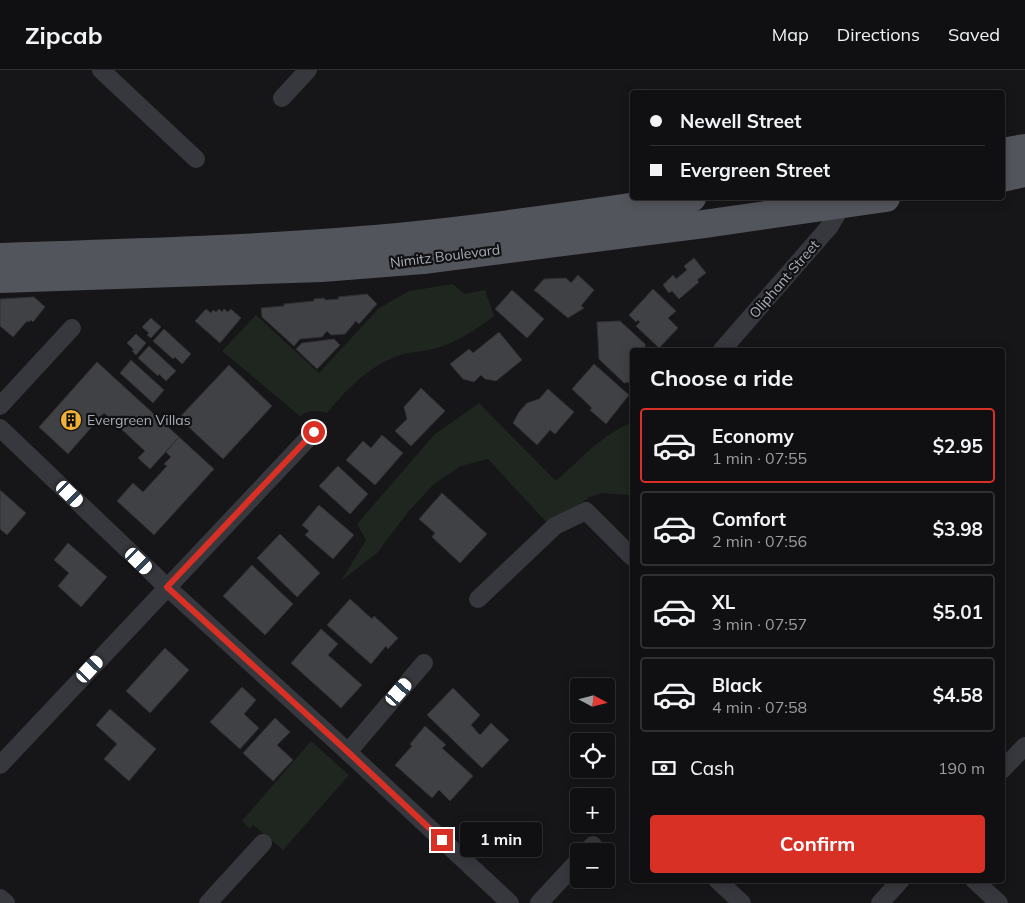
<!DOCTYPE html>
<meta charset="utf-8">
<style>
:root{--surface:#101012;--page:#19191b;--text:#f1f3f6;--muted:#9c9d9f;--line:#303032;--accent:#d93025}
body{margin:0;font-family:Mulish,sans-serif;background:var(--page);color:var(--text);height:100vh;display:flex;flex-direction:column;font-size:19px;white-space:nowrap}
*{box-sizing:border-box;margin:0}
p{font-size:16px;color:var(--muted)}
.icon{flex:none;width:28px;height:28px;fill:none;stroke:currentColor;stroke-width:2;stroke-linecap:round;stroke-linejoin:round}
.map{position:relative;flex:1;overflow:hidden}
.sheet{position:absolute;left:630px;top:278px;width:375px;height:535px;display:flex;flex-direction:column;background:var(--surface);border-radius:5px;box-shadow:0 2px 12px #0003,0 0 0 1px var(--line)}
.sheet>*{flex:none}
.guide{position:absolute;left:630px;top:20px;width:375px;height:110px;border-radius:5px;box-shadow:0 2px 12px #0003,0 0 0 1px var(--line);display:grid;align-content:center;height:110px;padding:0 20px;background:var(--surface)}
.needle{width:32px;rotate:97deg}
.tools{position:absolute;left:570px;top:608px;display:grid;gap:10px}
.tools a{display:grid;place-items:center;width:45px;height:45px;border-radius:5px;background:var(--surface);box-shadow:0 2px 12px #0003,0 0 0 1px var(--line);font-size:25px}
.end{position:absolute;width:22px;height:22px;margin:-11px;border:6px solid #d93025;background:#fff;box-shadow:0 0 0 2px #fff}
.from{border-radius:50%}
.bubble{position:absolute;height:35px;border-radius:5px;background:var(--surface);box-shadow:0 2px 12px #0003,0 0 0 1px var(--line);font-size:16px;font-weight:700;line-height:35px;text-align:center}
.car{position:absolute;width:15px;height:30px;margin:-15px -8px;border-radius:6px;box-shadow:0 0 4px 1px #0007;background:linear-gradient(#fff 24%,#345 0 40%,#fff 0 76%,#345 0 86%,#fff 0)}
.guide b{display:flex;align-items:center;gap:18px;height:48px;font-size:19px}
.guide b+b{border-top:1px solid var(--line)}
.guide i{width:12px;height:12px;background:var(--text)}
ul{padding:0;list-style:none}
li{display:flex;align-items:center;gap:15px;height:75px;margin:0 10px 8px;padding:0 10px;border:2px solid var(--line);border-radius:5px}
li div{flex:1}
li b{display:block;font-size:19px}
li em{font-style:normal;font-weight:700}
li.current{border-color:var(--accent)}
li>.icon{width:45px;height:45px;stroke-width:1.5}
h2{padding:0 20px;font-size:22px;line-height:60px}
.pay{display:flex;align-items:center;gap:12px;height:55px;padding:0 20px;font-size:19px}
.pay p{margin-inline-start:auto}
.button{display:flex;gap:10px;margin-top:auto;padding:10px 20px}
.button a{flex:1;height:58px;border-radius:5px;background:var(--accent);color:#fff;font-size:20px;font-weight:700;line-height:58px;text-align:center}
header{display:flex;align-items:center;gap:30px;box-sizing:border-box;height:70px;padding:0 25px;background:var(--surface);border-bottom:1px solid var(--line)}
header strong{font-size:24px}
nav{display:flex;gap:28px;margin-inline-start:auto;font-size:18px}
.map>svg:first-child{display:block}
</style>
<header>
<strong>Zipcab</strong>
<nav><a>Map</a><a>Directions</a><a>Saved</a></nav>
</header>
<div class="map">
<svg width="1025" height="833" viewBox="0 0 1025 833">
<rect width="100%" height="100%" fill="#161618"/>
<g fill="#1e261f">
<path d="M 453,214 L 464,224 L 485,220 L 494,246 C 475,260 457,273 433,279 C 421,282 407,282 395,287 C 366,299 347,319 327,343 C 317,340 309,340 300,346 L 222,281 L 256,245 L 319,303 L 378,239 L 409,221 Z"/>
<path d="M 479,333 L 556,411 C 579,391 603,363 632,353 L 632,421 L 629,425 L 601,423 L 590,427 L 549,455 L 488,389 L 461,396 L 434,414 L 408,442 L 377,483 L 341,511 L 366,470 L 357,454 L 435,364 Z"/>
<polygon points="311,671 349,705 283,780 253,755 250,759 242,751"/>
</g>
<g fill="#404145" stroke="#303034">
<polygon points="694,188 706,203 697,210 699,212 679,229 672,221 669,223 663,215 673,205 676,209 687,200 684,196"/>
<polygon points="578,205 594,220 581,236 584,238 568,248 534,220 544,209 566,208 571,213"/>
<polygon points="653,219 676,241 668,248 678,258 659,278 636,256 640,252 638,250 636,252 629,245"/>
<polygon points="512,220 544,249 527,268 495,239"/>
<polygon points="367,224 377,234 359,254 356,251 345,264 331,265 327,261 322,267 300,269 294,276 262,247 261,238 284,236 284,234 314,231 314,229 324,228 325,230 339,229 338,227"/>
<polygon points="34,227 45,237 33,252 31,250 29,252 27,251 13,267 0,256 0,229"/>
<polygon points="206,239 211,243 213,240 216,242 219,239 222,242 224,239 228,242 231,239 241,248 220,273 195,251"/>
<polygon points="151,248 161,257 151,268 147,265 149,263 142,257"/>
<polygon points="620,251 645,274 645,280 632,280 632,312 624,313 599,289 597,252"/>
<polygon points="164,259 191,284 182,294 175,287 173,289 153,271"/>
<polygon points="499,262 522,290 496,311 485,309 481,305 474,312 463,309 450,294 469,279 473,283"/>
<polygon points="136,264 146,273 136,285 132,281 134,280 127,273"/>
<polygon points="334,269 340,275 317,299 296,279 302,273"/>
<polygon points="149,276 176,301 166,311 159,304 158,306 138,288"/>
<polygon points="131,290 164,320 153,333 120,303"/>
<polygon points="97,292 179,367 150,399 138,388 145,381 104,343 68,384 39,357"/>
<polygon points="594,294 629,325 606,354 590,340 592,338 572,319"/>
<polygon points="229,295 272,336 223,389 179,348"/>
<polygon points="421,318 445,341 411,376 395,361 407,349 404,337"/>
<polygon points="548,319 574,342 555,364 550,360 537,375 513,353 519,342 527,333 539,329"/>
<polygon points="382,365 403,383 375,415 346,390 363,371 371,378"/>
<polygon points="179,367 214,399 154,465 117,431 133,413 143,422 167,396 164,394 171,387 166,382"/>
<polygon points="338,396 368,424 350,444 319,416"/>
<polygon points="0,420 26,443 7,465 0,459"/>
<polygon points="442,423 487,464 460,493 432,467 435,463 419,449"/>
<polygon points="319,435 354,465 333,489 305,465 309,461 302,455"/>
<polygon points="280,464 320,503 297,527 257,488"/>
<polygon points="68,473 107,507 81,537 58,516 69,503 54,490"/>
<polygon points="252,495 293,534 265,565 223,526"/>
<polygon points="350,529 372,549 374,546 398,568 388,579 386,576 371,594 327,555"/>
<polygon points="321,559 338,574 328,585 362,615 341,638 291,593"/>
<polygon points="165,578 189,600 150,643 126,621"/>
<polygon points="242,617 256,630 244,644 259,658 240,679 210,652"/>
<polygon points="453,618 480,645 471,655 480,665 491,653 509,670 482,698 427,645"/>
<polygon points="110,639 156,679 129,711 104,689 117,674 96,655"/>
<polygon points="275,648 290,662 277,675 293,690 273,711 243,683"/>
<polygon points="425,656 446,675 442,678 473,706 450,731 439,720 432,728 395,695 412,676 410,674"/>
</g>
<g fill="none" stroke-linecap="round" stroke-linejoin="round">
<g stroke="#37383d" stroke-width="18">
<polyline points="101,0 196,89"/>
<polyline points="282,28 308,0"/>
<polyline points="722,280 830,156 845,130"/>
<polyline points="0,336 72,258"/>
<polyline points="0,358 167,517 348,682 510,833"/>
<polyline points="478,529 555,456 586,441 632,487"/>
<polyline points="348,682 424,593"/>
<polyline points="0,695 314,362"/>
<polyline points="1002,700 1025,676"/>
<polyline points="587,781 593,775"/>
<polyline points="717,810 742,833"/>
<polyline points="974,810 999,833"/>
<polyline points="0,828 6,833"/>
<polyline points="208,833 263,773"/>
<polyline points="539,833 579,790"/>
<polyline points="880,833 901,810"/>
</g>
<g stroke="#53555c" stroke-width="28">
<polyline points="1002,82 1025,78"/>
<polyline points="1002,108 1025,103"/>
<path d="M 0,187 C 121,183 242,180 362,170 C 473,161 582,144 692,128"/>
<polyline points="0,209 322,198 423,190 704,154 886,128"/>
</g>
</g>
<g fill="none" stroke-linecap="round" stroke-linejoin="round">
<polyline stroke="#d93025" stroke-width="6" points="314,362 167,517 348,682 442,770"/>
</g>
<defs>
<g id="building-disc" transform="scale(1.125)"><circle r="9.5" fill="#f2b134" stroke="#111113"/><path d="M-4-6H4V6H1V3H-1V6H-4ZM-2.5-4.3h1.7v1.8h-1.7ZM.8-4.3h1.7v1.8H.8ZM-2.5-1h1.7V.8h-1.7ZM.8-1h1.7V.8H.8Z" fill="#111"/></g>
</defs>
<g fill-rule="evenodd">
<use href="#building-disc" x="71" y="350"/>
</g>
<g text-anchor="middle" stroke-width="4.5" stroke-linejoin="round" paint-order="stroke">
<g font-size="14" fill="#a8adb8" stroke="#111113">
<text transform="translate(445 186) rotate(-7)" y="5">Nimitz Boulevard</text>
<text transform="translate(784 209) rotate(-49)" y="5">Oliphant Street</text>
</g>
<g font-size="14" fill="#a8adb8" stroke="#111113" text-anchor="start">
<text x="87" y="355">Evergreen Villas</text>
</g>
</g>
</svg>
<div class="tools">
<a><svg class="needle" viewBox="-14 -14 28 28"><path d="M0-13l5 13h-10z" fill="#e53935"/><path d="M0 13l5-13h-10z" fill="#9c9d9f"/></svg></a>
<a><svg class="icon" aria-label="locate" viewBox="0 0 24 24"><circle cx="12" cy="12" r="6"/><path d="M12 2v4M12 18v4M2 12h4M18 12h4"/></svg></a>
<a>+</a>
<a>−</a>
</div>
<i class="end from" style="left:314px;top:362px"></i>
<i class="end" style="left:442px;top:770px"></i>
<div class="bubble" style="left:460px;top:752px;width:82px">1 min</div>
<i class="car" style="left:70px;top:424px;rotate:134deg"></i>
<i class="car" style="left:139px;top:491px;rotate:134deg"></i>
<i class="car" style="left:90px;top:599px;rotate:43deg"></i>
<i class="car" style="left:399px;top:622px;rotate:41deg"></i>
<div class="guide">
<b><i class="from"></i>Newell Street</b>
<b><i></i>Evergreen Street</b>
</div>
<section class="sheet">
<h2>Choose a ride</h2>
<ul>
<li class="current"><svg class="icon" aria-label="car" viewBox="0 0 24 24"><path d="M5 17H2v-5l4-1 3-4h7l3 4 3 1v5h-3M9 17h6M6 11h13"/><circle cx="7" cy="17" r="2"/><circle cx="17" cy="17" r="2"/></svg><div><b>Economy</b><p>1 min · 07:55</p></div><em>$2.95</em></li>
<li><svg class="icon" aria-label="car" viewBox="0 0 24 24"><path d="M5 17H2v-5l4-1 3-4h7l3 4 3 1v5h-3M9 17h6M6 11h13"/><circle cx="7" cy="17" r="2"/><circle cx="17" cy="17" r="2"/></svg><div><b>Comfort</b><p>2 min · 07:56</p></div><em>$3.98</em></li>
<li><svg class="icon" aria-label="car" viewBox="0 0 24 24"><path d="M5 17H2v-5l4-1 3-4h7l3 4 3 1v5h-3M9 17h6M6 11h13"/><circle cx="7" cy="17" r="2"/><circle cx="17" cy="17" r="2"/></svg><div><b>XL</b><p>3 min · 07:57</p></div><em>$5.01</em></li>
<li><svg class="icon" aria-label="car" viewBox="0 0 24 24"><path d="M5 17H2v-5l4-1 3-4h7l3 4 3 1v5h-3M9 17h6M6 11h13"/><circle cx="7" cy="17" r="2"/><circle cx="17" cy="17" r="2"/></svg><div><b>Black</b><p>4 min · 07:58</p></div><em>$4.58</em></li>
</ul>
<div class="pay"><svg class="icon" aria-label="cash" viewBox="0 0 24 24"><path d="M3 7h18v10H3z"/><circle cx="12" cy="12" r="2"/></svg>Cash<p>190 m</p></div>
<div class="button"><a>Confirm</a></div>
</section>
</div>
